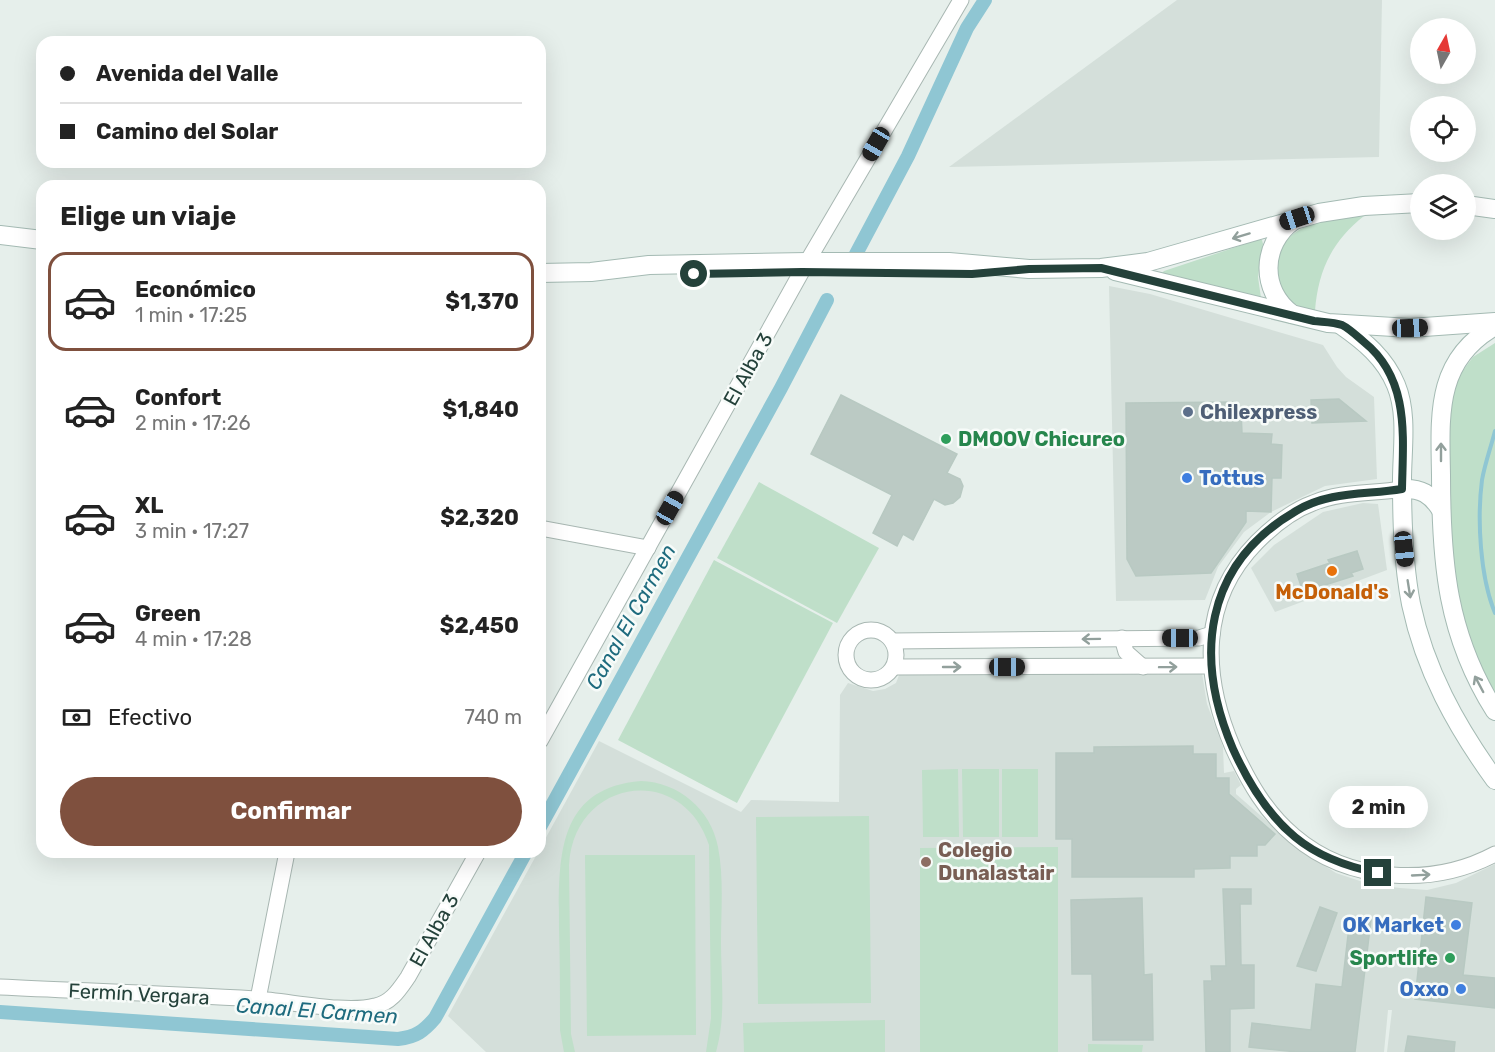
<!DOCTYPE html>
<html lang="es">
<meta charset="utf-8">
<style>
:root{--surface:#fff;--page:#f6f6f6;--text:#222;--muted:#767676;--line:#e0e0e0;--accent:#7f503e}
body{margin:0;font-family:Rubik,sans-serif;background:var(--page);color:var(--text);height:100vh;display:flex;flex-direction:column;font-size:22px;white-space:nowrap}
*{box-sizing:border-box;margin:0}
p{font-size:20px;color:var(--muted)}
.icon{flex:none;width:33px;height:33px;fill:none;stroke:currentColor;stroke-width:2;stroke-linecap:round;stroke-linejoin:round}
.map{position:relative;flex:1;overflow:hidden}
.drawer{position:absolute;left:36px;top:180px;width:510px;height:678px;display:flex;flex-direction:column;background:var(--surface);border-radius:18px;box-shadow:0 6px 24px #0002}
.drawer>*{flex:none}
.top-card{position:absolute;left:36px;top:36px;width:510px;height:132px;border-radius:18px;box-shadow:0 6px 24px #0002;display:grid;align-content:center;height:132px;padding:0 24px;background:var(--surface)}
.needle{width:39px;rotate:9deg}
.fabs{position:absolute;left:1410px;top:18px;display:grid;gap:12px}
.fabs a{display:grid;place-items:center;width:66px;height:66px;border-radius:50%;background:var(--surface);box-shadow:0 6px 24px #0002;font-size:30px}
.end{position:absolute;width:27px;height:27px;margin:-14px;border:8px solid #24413a;background:#fff;box-shadow:0 0 0 3px #fff}
.from{border-radius:50%}
.bubble{position:absolute;height:42px;border-radius:21px;background:var(--surface);box-shadow:0 6px 24px #0002;font-size:20px;font-weight:700;line-height:42px;text-align:center}
.car{position:absolute;width:18px;height:36px;margin:-18px -9px;border-radius:8px;box-shadow:0 0 4px 2px #0007;background:linear-gradient(#222 24%,#8ab4d8 0 40%,#222 0 76%,#8ab4d8 0 86%,#222 0)}
.top-card b{display:flex;align-items:center;gap:21px;height:57px;font-size:22px}
.top-card b+b{border-top:2px solid var(--line)}
.top-card i{width:15px;height:15px;background:var(--text)}
ul{padding:0;list-style:none}
li{display:flex;align-items:center;gap:18px;height:99px;margin:0 12px 9px;padding:0 12px;border:3px solid transparent;border-radius:18px}
li div{flex:1}
li b{display:block;font-size:22px}
li em{font-style:normal;font-weight:700}
li.selected{border-color:var(--accent)}
li>.icon{width:54px;height:54px;stroke-width:1.5}
h2{padding:0 24px;font-size:27px;line-height:72px}
.pay{display:flex;align-items:center;gap:15px;height:66px;padding:0 24px;font-size:22px}
.pay p{margin-inline-start:auto}
.button{display:flex;gap:12px;margin-top:auto;padding:12px 24px}
.button a{flex:1;height:69px;border-radius:36px;background:var(--accent);color:#fff;font-size:24px;font-weight:700;line-height:69px;text-align:center}
.map>svg:first-child{display:block}
</style>
<div class="map">
<svg width="1495" height="1052" viewBox="0 0 1495 1052">
<rect width="100%" height="100%" fill="#e6efeb"/>
<g fill="#d4dfda">
<polygon points="1177,0 1382,0 1379,157 949,167"/>
<polygon points="1109,286 1150,294 1323,345 1337,367 1346,377 1374,397 1377,479 1325,486 1271,512 1244,532 1218,567 1205,600 1116,601"/>
<polygon points="1363,503 1378,504 1387,570 1275,612 1251,568 1274,545 1323,512"/>
<polygon points="901,670 1202,673 1207,704 1223,747 1224,773 1234,771 1241,785 1236,789 1236,794 1301,851 1336,873 1369,884 1400,888 1427,890 1456,883 1495,864 1495,1052 1387,1052 1392,1010 1388,1010 1384,1052 486,1052 448,1016 599,741 741,812 751,800 839,802 840,695 848,683 873,691 885,689 896,683"/>
</g>
<g fill="#bfdfc9">
<path d="M 1364,216 C 1332,241 1318,271 1315,311 C 1273,306 1262,255 1296,232 C 1315,219 1342,219 1364,216 Z"/>
<polygon points="1257,240 1262,240 1263,244 1258,277 1261,298 1162,273 1164,271"/>
<polygon points="1495,343 1495,698 1479,670 1451,578 1446,420 1458,377 1473,357"/>
<polygon points="759,482 879,548 837,623 717,558"/>
<polygon points="714,560 833,623 737,803 618,740"/>
<polygon points="958,769 959,837 923,837 922,770"/>
<polygon points="962,769 999,769 999,837 963,837"/>
<rect x="1002" y="769" width="36" height="68"/>
<path d="M 641,781 C 678,782 711,809 718,847 C 724,877 721,912 721,943 C 721,977 726,1014 717,1048 L 716,1052 L 706,1052 L 711,1018 L 709,845 C 682,762 574,778 569,865 L 571,1034 L 575,1052 L 564,1052 L 560,1030 C 560,996 560,963 559,929 C 559,863 554,788 641,781 Z"/>
<polygon points="869,816 871,1003 758,1004 756,817"/>
<polygon points="1058,847 1058,1052 920,1052 920,848"/>
<polygon points="585,855 695,855 696,1035 587,1036"/>
<polygon points="885,1020 885,1052 744,1052 743,1023"/>
<polygon points="1088,1044 1143,1045 1142,1052 1088,1052"/>
</g>
<g fill="none" stroke-linecap="round" stroke-linejoin="round">
<path stroke="#8fc6d3" stroke-width="4" d="M 1495,431 C 1491,447 1485,463 1482,480 C 1477,519 1480,577 1495,613"/>
<g stroke="#8fc6d3" stroke-width="14">
<polyline points="856,254 908,156 967,28 985,0"/>
<polyline points="540,827 781,388 827,300"/>
<path d="M 0,1012 L 398,1039 C 416,1037 424,1031 435,1018 L 526,852"/>
</g>
</g>
<g fill="#bbcac4" stroke="#b8c9c2" stroke-width="1.5">
<polygon points="841,395 957,454 947,473 960,479 963,486 960,497 953,503 945,505 934,499 913,540 903,534 897,546 873,533 892,495 811,454"/>
<polygon points="1339,399 1366,421 1312,423 1311,400"/>
<polygon points="1235,402 1241,411 1242,433 1272,434 1271,444 1282,445 1281,478 1272,478 1271,512 1246,511 1246,522 1211,573 1136,576 1127,559 1126,403"/>
<polygon points="1357,551 1363,569 1351,573 1353,576 1303,592 1297,574 1330,563 1328,560"/>
<polygon points="1193,746 1193,754 1216,754 1216,778 1229,778 1229,794 1275,834 1265,845 1257,845 1257,856 1230,856 1230,868 1194,869 1194,877 1072,877 1072,839 1056,839 1056,753 1094,753 1094,747"/>
<polygon points="1223,889 1251,889 1251,904 1240,904 1241,965 1254,965 1254,1008 1230,1009 1230,1052 1206,1052 1204,981 1212,981 1211,966 1226,966"/>
<polygon points="1426,897 1472,903 1463,975 1495,978 1495,1008 1415,999"/>
<polygon points="1142,898 1144,975 1152,974 1153,1040 1093,1040 1092,974 1072,974 1071,900"/>
<polygon points="1320,907 1337,913 1316,971 1297,966"/>
<polygon points="1350,918 1371,920 1355,1052 1297,1052 1249,1047 1252,1023 1311,1030 1316,984 1342,987"/>
<polygon points="1408,1036 1455,1042 1454,1052 1405,1052"/>
</g>
<g fill="none" stroke-linecap="round" stroke-linejoin="round">
<g stroke="#a8b7b2" stroke-width="17">
<g id="street">
<path d="M 1402,489 C 1372,494 1341,491 1313,503 C 1291,511 1273,526 1257,542 C 1199,601 1202,676 1233,748 C 1248,781 1266,813 1294,836 C 1349,883 1433,887 1495,854"/>
<polyline points="540,528 648,548"/>
<circle cx="871" cy="655" r="25"/>
<polyline points="1122,638 1126,652 1143,667"/>
<polyline points="892,641 1199,638 1212,634"/>
<polyline points="894,667 1210,666"/>
<polyline points="540,741 807,262 961,0"/>
<path d="M 0,987 C 85,991 171,994 256,999 C 289,1001 346,1014 375,1006 C 391,1003 399,990 408,977 L 478,852"/>
<polyline points="258,999 287,852"/>
</g>
</g>
<g stroke="#a4bab3" stroke-width="20">
<g id="secondary">
<polyline points="1466,205 1495,209"/>
<polyline points="0,235 42,240"/>
<polyline points="1115,271 1328,323 1410,328 1495,322"/>
<polyline points="540,273 591,272 649,265 807,262 949,262 1029,269 1101,268 1148,262 1319,213 1364,206 1420,203"/>
<path d="M 1292,314 C 1260,291 1261,244 1293,221"/>
<path d="M 1341,325 C 1364,341 1385,358 1396,385 C 1408,414 1402,450 1402,480 C 1402,521 1403,563 1411,604 C 1425,670 1456,726 1495,780"/>
<path d="M 1495,326 C 1435,360 1440,415 1441,475 C 1441,563 1447,635 1495,711"/>
<path d="M 1402,489 C 1421,488 1431,494 1441,510"/>
</g>
</g>
<use href="#street" stroke="#fff" stroke-width="15"/>
<use href="#secondary" stroke="#fff" stroke-width="18"/>
</g>
<defs><path id="oneway-shaft" d="M-6 0H5M1.5-3L5.5 0L1.5 3" fill="none" stroke-width="1.6" stroke-linecap="round" stroke-linejoin="round" transform="scale(1.5)"/></defs>
<g stroke="#92a09c">
<use href="#oneway-shaft" transform="translate(1241 236) rotate(163)"/>
<use href="#oneway-shaft" transform="translate(1441 452) rotate(-90)"/>
<use href="#oneway-shaft" transform="translate(1409 589) rotate(81)"/>
<use href="#oneway-shaft" transform="translate(1091 639) rotate(179)"/>
<use href="#oneway-shaft" transform="translate(952 667)"/>
<use href="#oneway-shaft" transform="translate(1168 667) rotate(-1)"/>
<use href="#oneway-shaft" transform="translate(1479 684) rotate(-118)"/>
<use href="#oneway-shaft" transform="translate(1421 875) rotate(-3)"/>
</g>
<g fill="none" stroke-linecap="round" stroke-linejoin="round">
<path stroke="#24413a" stroke-width="8" d="M 694,274 L 802,272 L 972,274 L 1029,269 L 1101,268 L 1314,321 C 1322,322 1334,322 1342,325 C 1350,329 1358,337 1364,342 C 1410,379 1403,436 1402,489 C 1366,495 1329,491 1296,511 C 1203,565 1194,658 1233,749 C 1248,782 1267,814 1295,837 C 1319,857 1348,867 1378,873"/>
</g>
<circle fill="#5c6f8a" stroke="#f7fbf9" stroke-width="2" cx="1188" cy="412" r="6"/>
<g fill="#2e9e5b" stroke="#f7fbf9" stroke-width="2">
<circle cx="946" cy="439" r="6"/>
<circle cx="1450" cy="958" r="6"/>
</g>
<g fill="#3f7fe0" stroke="#f7fbf9" stroke-width="2">
<circle cx="1187" cy="478" r="6"/>
<circle cx="1456" cy="925" r="6"/>
<circle cx="1461" cy="989" r="6"/>
</g>
<circle fill="#e8710a" stroke="#f7fbf9" stroke-width="2" cx="1332" cy="571" r="6"/>
<circle fill="#8d6e63" stroke="#f7fbf9" stroke-width="2" cx="926" cy="862" r="6"/>
<g text-anchor="middle" stroke-width="5" stroke-linejoin="round" paint-order="stroke">
<g font-size="20" fill="#24413a" stroke="#f7fbf9">
<text transform="translate(748 369) rotate(-61)" y="7">El Alba 3</text>
<text transform="translate(434 930) rotate(-61)" y="7">El Alba 3</text>
<text transform="translate(139 994) rotate(3)" y="7">Fermín Vergara</text>
</g>
<g font-size="20" font-weight="bold" fill="#4e5e75" stroke="#f7fbf9" text-anchor="start">
<text x="1200" y="419">Chilexpress</text>
</g>
<g font-size="20" font-weight="bold" fill="#27864d" stroke="#f7fbf9" text-anchor="start">
<text x="958" y="446">DMOOV Chicureo</text>
<text x="1438" y="965" text-anchor="end">Sportlife</text>
</g>
<g font-size="20" font-weight="bold" fill="#366cbe" stroke="#f7fbf9" text-anchor="end">
<text x="1199" y="485" text-anchor="start">Tottus</text>
<text x="1444" y="932">OK Market</text>
<text x="1449" y="996">Oxxo</text>
</g>
<g font-size="20" font-weight="bold" fill="#c56008" stroke="#f7fbf9">
<text x="1332" y="599">McDonald's</text>
</g>
<g font-size="20" font-weight="bold" fill="#785e54" stroke="#f7fbf9" text-anchor="start">
<text x="938" y="857">Colegio<tspan x="938" dy="23">Dunalastair</tspan></text>
</g>
<g font-size="21" font-style="italic" fill="#1e6b7e" stroke="#f7fbf9">
<text transform="translate(631 617) rotate(-61)" y="7">Canal El Carmen</text>
<text transform="translate(317 1011) rotate(4)" y="7">Canal El Carmen</text>
</g>
</g>
</svg>
<div class="fabs">
<a><svg class="needle" viewBox="-14 -14 28 28"><path d="M0-13l5 13h-10z" fill="#e53935"/><path d="M0 13l5-13h-10z" fill="#767676"/></svg></a>
<a><svg class="icon" aria-label="locate" viewBox="0 0 24 24"><circle cx="12" cy="12" r="6"/><path d="M12 2v4M12 18v4M2 12h4M18 12h4"/></svg></a>
<a><svg class="icon" aria-label="layers" viewBox="0 0 24 24"><path d="M12 4l9 5-9 5-9-5zM3 14l9 5 9-5"/></svg></a>
</div>
<i class="end from" style="left:694px;top:274px"></i>
<i class="end" style="left:1378px;top:873px"></i>
<div class="bubble" style="left:1329px;top:786px;width:99px">2 min</div>
<i class="car" style="left:876px;top:144px;rotate:210deg"></i>
<i class="car" style="left:1297px;top:218px;rotate:252deg"></i>
<i class="car" style="left:1410px;top:328px;rotate:88deg"></i>
<i class="car" style="left:670px;top:508px;rotate:29deg"></i>
<i class="car" style="left:1404px;top:549px;rotate:174deg"></i>
<i class="car" style="left:1180px;top:638px;rotate:270deg"></i>
<i class="car" style="left:1007px;top:667px;rotate:90deg"></i>
<div class="top-card">
<b><i class="from"></i>Avenida del Valle</b>
<b><i></i>Camino del Solar</b>
</div>
<section class="drawer">
<h2>Elige un viaje</h2>
<ul>
<li class="selected"><svg class="icon" aria-label="car" viewBox="0 0 24 24"><path d="M5 17H2v-5l4-1 3-4h7l3 4 3 1v5h-3M9 17h6M6 11h13"/><circle cx="7" cy="17" r="2"/><circle cx="17" cy="17" r="2"/></svg><div><b>Económico</b><p>1 min · 17:25</p></div><em>$1,370</em></li>
<li><svg class="icon" aria-label="car" viewBox="0 0 24 24"><path d="M5 17H2v-5l4-1 3-4h7l3 4 3 1v5h-3M9 17h6M6 11h13"/><circle cx="7" cy="17" r="2"/><circle cx="17" cy="17" r="2"/></svg><div><b>Confort</b><p>2 min · 17:26</p></div><em>$1,840</em></li>
<li><svg class="icon" aria-label="car" viewBox="0 0 24 24"><path d="M5 17H2v-5l4-1 3-4h7l3 4 3 1v5h-3M9 17h6M6 11h13"/><circle cx="7" cy="17" r="2"/><circle cx="17" cy="17" r="2"/></svg><div><b>XL</b><p>3 min · 17:27</p></div><em>$2,320</em></li>
<li><svg class="icon" aria-label="car" viewBox="0 0 24 24"><path d="M5 17H2v-5l4-1 3-4h7l3 4 3 1v5h-3M9 17h6M6 11h13"/><circle cx="7" cy="17" r="2"/><circle cx="17" cy="17" r="2"/></svg><div><b>Green</b><p>4 min · 17:28</p></div><em>$2,450</em></li>
</ul>
<div class="pay"><svg class="icon" aria-label="cash" viewBox="0 0 24 24"><path d="M3 7h18v10H3z"/><circle cx="12" cy="12" r="2"/></svg>Efectivo<p>740 m</p></div>
<div class="button"><a>Confirmar</a></div>
</section>
</div>
